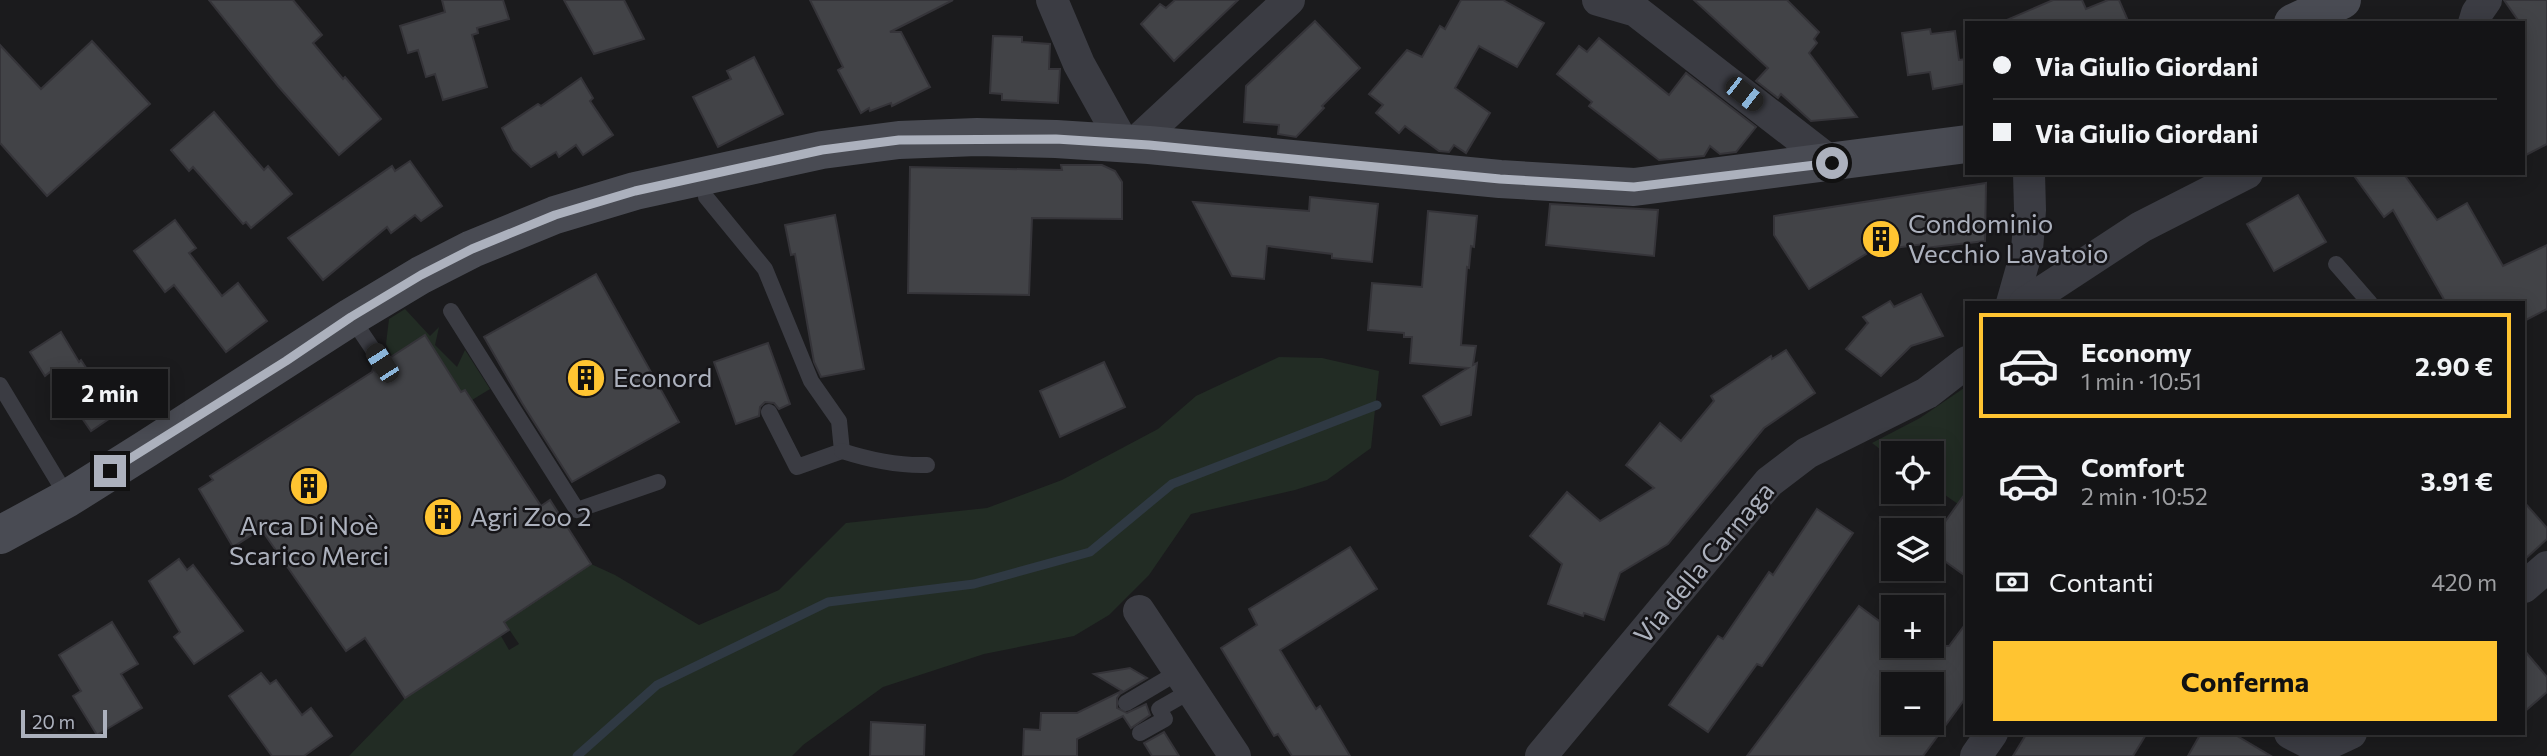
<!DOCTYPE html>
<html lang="it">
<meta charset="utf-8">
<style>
:root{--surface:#141416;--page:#212123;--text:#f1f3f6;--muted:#9d9ea1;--line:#333335;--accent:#ffc431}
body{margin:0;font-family:Commissioner,sans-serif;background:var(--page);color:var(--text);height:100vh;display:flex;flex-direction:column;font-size:26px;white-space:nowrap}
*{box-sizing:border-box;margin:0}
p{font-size:23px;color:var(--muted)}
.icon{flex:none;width:38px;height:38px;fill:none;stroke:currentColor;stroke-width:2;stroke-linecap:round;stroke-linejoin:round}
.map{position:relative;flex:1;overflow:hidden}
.drawer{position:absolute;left:1965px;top:301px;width:560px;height:434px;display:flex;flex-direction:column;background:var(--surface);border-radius:0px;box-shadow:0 4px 18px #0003,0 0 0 2px var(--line)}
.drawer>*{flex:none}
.hud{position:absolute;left:1965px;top:21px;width:560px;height:154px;border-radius:0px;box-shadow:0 4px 18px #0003,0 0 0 2px var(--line);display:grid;align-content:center;height:154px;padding:0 28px;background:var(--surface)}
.tools{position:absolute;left:1881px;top:441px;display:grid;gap:14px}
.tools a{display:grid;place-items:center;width:63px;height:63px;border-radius:0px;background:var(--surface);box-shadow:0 4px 18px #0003,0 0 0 2px var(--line);font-size:35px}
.scale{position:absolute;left:21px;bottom:18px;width:86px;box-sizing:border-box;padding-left:7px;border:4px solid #acb1bd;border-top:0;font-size:19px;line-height:24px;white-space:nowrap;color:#acb1bd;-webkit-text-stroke:5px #161518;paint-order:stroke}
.end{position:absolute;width:32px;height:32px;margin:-16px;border:9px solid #acb1bd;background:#111;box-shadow:0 0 0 4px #111}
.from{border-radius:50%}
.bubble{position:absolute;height:49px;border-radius:0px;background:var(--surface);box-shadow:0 4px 18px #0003,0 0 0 2px var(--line);font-size:23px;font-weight:700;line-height:49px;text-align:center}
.car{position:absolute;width:21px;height:42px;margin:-21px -10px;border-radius:9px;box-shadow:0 0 5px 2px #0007;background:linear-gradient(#222 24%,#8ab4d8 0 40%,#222 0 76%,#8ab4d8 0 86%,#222 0)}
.hud b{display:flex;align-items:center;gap:24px;height:66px;font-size:26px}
.hud b+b{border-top:2px solid var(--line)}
.hud i{width:18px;height:18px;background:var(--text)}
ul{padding:12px 0 0;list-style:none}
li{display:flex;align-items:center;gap:21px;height:105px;margin:0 14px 10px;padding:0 14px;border:4px solid transparent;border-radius:0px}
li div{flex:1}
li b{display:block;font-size:26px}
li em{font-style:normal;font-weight:700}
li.selected{border-color:var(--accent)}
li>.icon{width:63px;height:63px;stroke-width:1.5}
.pay{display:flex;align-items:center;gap:18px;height:77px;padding:0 28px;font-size:26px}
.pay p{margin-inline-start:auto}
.action{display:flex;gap:14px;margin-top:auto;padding:14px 28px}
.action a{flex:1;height:80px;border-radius:0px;background:var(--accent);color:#111;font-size:28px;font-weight:700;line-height:80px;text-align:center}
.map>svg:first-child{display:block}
</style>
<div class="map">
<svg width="2547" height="756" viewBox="0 0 2547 756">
<rect width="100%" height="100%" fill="#1b1b1d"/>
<g fill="#222c24">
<polygon points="405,309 430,336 439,327 435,345 457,367 465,350 490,389 472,400 466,390 461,392 392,356 386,344 389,319"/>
<polygon points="1279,357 1322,358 1379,371 1371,448 1327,480 1295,490 1191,514 1149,575 1109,615 1074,636 984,654 883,687 803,745 792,756 349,756 405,698 501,636 509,650 519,644 504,622 591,564 615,575 699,625 779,590 846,523 987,508 1062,480 1158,429 1196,396"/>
<polygon points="1967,386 1967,490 1958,504 1932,486 1932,453 1894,453 1893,459 1872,443 1920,418"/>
</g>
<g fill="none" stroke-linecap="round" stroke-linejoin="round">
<polyline stroke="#2f3943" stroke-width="9" points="577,756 657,685 828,602 974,584 1090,552 1172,484 1377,405"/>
</g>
<g fill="#424347" stroke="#353439" stroke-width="2" fill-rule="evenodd">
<polygon points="209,0 293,0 322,35 313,43 343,79 345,77 381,119 339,155 278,86"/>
<polygon points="442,0 503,0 509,19 477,28 478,33 472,35 487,87 443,100 435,74 426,77 418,50 408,53 400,26 445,12"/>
<polygon points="564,0 624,0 644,39 594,54"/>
<polygon points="810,0 953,0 890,32 901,32 930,87 892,106 891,103 870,111 869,108 861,113 838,70 843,67"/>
<polygon points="1175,0 1238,0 1174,61 1141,24 1160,4 1166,8"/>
<polygon points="1461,0 1503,0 1544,23 1517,67 1479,46 1455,88 1490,113 1466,153 1454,145 1449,152 1439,151 1405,126 1399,133 1376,113 1383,105 1369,94 1407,50 1422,57 1440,26 1445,29"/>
<polygon points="1694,0 1787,0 1819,32 1814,39 1817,43 1809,53 1857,117 1811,121 1781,94 1778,98 1756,81 1768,68"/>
<polygon points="2053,0 2082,0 2086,9 2108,0 2119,0 2129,23 2000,23"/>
<polygon points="2504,0 2547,0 2547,144 2524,156 2524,23 2520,23"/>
<polygon points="1315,21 1360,68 1322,106 1324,108 1296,137 1278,134 1279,125 1244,122 1246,86"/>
<polygon points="1930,29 1931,34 1955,31 1959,60 1967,59 1967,83 1933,89 1930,72 1908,75 1902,33"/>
<polygon points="993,36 1022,37 1022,42 1050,44 1049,69 1060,69 1058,103 1002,100 1002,94 990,93"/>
<polygon points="1599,38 1669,95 1686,73 1756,127 1736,152 1720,154 1710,146 1704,156 1659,160 1589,106 1592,102 1557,74 1579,46 1587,52"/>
<polygon points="92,41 150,104 47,196 0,143 0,45 41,89"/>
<polygon points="754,57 783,114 718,147 693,97 731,79 727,71"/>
<polygon points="581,78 593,98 590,101 613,135 583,155 576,145 559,157 556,152 531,167 513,150 502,128 538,104 541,106"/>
<polygon points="214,112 264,170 268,166 292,194 251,228 246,222 243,224 193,167 189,171 171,150"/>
<polygon points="410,161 442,206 421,221 415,215 391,233 387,227 323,280 288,238 392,166 395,171"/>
<polygon points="1061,165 1102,165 1115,171 1122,182 1122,219 1032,218 1029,295 908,293 910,167 1062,170"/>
<polygon points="2352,173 2403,173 2437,220 2467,203 2503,266 2547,245 2547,309 2524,321 2524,303 2446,303 2393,210 2384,217"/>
<polygon points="1986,183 1985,241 1925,248 1924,244 1871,251 1809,289 1774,235 1774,216"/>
<polygon points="2298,195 2326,242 2274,271 2247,224"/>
<polygon points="1310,197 1378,204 1372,262 1332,258 1332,254 1267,246 1264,279 1232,276 1193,202 1309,211"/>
<polygon points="1550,204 1658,210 1654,256 1546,245"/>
<polygon points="1428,211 1477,216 1474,247 1471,246 1469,268 1467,267 1461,345 1476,346 1473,365 1477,363 1471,415 1441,425 1423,396 1468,368 1410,363 1412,337 1404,337 1404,333 1368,330 1372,283 1422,287"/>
<polygon points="835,215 864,369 821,377 814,362 795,254 791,255 785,225"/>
<polygon points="175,220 196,248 189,253 222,296 238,283 267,321 226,352 174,285 165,292 134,251"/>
<polygon points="596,274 679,422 572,482 522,403 484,337"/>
<polygon points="1921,294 1943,336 1911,346 1881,376 1846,349 1868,323 1863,317 1890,301 1894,307"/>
<polygon points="61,332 79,362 81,360 94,380 102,374 125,408 91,431 50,372 45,376 30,352"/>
<polygon points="425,335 461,392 465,390 541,506 550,500 591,564 504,622 509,630 405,698 365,638 346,651 261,529 233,547 199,489 213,480 210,476 372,372 373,369 378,373 387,372 392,367 391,357"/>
<polygon points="768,343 790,404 779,409 774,403 765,402 760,407 759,416 736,424 714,362"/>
<polygon points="1786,350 1815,393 1764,428 1668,544 1620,573 1604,620 1584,613 1583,616 1548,604 1562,564 1530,536 1567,492 1600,521 1654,488 1626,465 1660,423 1681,441 1714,401 1711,396 1771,356 1772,359"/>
<polygon points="1104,362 1125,407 1060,437 1040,391"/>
<polygon points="1967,491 1967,577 1932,552 1932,540"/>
<polygon points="2524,502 2547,528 2547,539 2524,560"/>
<polygon points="1817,509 1853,533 1762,666 1757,664 1708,732 1669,705 1718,636 1723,639 1769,572 1773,575"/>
<polygon points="1350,547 1377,589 1280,650 1316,709 1320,706 1350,756 1292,756 1278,734 1274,736 1221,648 1257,625 1249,609"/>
<polygon points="179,559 187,570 193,565 243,631 194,664 174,637 180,632 149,581"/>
<path d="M 1859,606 L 1894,632 L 1894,646 L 1949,646 L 1967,622 L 1967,696 L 1923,756 L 1747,756 ZM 1894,684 L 1932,684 L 1932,723 L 1894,723 Z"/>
<polygon points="112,622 138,664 121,674 142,708 97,735 73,696 81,691 59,655"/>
<polygon points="2524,650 2547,677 2547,692 2524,712"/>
<polygon points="1130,668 1147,678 1120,694 1117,698 1117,708 1127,713 1146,704 1150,715 1131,728 1123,716 1077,739 1077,756 1023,756 1024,729 1040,730 1041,713 1077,713 1122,691 1094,674"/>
<polygon points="261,673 270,684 276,680 302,715 311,708 332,736 304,756 272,756 229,696"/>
<polygon points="871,722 925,725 924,756 870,756"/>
<polygon points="1164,732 1179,756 1152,756 1144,743"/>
<polygon points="2027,733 2147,733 2133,756 2013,756"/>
<polygon points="2201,733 2232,733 2271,756 2188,756"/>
</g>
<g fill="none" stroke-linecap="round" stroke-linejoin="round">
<g stroke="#3b3c43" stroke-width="16">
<polyline points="706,197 765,269 811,381 839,421 842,451 797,467 769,412"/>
<polyline points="2336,264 2370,303"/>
<polyline points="451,311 577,510 658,482"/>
<polyline points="351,317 382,363"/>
<polyline points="0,385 68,498"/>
<path d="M 842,451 C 870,460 897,466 927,465"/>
<polyline points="1126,703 1180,671"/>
<polyline points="1140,733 1165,719 1159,709 1192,690"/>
</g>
<g stroke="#3b3c43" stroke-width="32">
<polyline points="1052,0 1079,64 1123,143"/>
<polyline points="1598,0 1636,11 1832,163"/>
<polyline points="2474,23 2477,13 2486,0"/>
<polyline points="1134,144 1289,0"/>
<polyline points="2012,303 2027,250 2030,210 2029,173"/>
<polyline points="2025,303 2141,227 2247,173"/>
<polyline points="2524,587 2547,567"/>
<polyline points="1139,611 1235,756"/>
<polyline points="2290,733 2319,748 2351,733"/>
<polyline points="1541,756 1769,482 1807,453 1927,393 1967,362"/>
<polyline points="1976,756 1992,733"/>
</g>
<g stroke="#494b53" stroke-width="38">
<polyline points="2293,23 2342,0"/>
<polyline points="0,535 68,498 146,449 351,317 421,275 472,249 555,215 635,191 822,150 899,140 977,137 1056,139 1149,145 1500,179 1634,187 1967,144"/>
</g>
</g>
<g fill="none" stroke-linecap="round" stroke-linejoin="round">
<polyline stroke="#acb1bd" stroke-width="9" points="110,471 286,361 351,317 421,275 472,249 555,215 635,191 822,150 899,140 1056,139 1149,145 1500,179 1634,187 1832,163"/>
</g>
<defs>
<g id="building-disc" transform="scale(2.0125)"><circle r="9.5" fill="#ffc431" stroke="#161518"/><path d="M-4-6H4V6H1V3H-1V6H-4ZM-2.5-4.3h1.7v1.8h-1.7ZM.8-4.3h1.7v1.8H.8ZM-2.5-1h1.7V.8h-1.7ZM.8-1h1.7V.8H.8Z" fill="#111"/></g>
</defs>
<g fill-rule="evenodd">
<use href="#building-disc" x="1881" y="239"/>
<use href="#building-disc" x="586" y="378"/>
<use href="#building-disc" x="309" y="486"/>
<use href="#building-disc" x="443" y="517"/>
</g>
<g text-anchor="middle" stroke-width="5" stroke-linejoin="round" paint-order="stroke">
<g font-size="26" fill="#acb1bd" stroke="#161518" text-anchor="start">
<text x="1908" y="233">Condominio<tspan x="1908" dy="30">Vecchio Lavatoio</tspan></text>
<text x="613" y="387">Econord</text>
<text x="470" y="526">Agri Zoo 2</text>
<text x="309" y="535" text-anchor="middle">Arca Di Noè<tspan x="309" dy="30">Scarico Merci</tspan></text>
</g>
<g font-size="26" fill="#acb1bd" stroke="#161518">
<text transform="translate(1704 563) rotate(-50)" y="9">Via della Carnaga</text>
</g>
</g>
</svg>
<div class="tools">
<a><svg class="icon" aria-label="locate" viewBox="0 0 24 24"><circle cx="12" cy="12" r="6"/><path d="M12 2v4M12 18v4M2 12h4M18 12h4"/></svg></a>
<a><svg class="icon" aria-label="layers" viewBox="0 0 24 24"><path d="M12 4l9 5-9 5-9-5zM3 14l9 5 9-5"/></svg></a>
<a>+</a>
<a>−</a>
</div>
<div class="scale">20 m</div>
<i class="end from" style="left:1832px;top:163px"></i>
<i class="end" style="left:110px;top:471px"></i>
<div class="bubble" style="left:52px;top:369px;width:116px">2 min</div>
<i class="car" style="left:1744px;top:94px;rotate:128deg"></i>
<i class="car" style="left:382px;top:363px;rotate:327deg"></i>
<div class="hud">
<b><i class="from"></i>Via Giulio Giordani</b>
<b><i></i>Via Giulio Giordani</b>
</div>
<section class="drawer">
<ul>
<li class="selected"><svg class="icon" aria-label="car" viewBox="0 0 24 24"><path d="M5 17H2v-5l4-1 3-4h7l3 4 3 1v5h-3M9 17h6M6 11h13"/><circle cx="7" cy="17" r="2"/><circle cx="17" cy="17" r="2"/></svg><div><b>Economy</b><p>1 min · 10:51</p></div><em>2.90 €</em></li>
<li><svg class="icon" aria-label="car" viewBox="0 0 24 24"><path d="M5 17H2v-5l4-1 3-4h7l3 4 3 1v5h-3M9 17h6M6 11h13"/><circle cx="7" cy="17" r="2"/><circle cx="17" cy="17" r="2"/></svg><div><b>Comfort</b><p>2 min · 10:52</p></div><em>3.91 €</em></li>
</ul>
<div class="pay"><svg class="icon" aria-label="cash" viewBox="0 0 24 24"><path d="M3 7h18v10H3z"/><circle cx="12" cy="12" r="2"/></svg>Contanti<p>420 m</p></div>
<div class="action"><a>Conferma</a></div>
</section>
</div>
